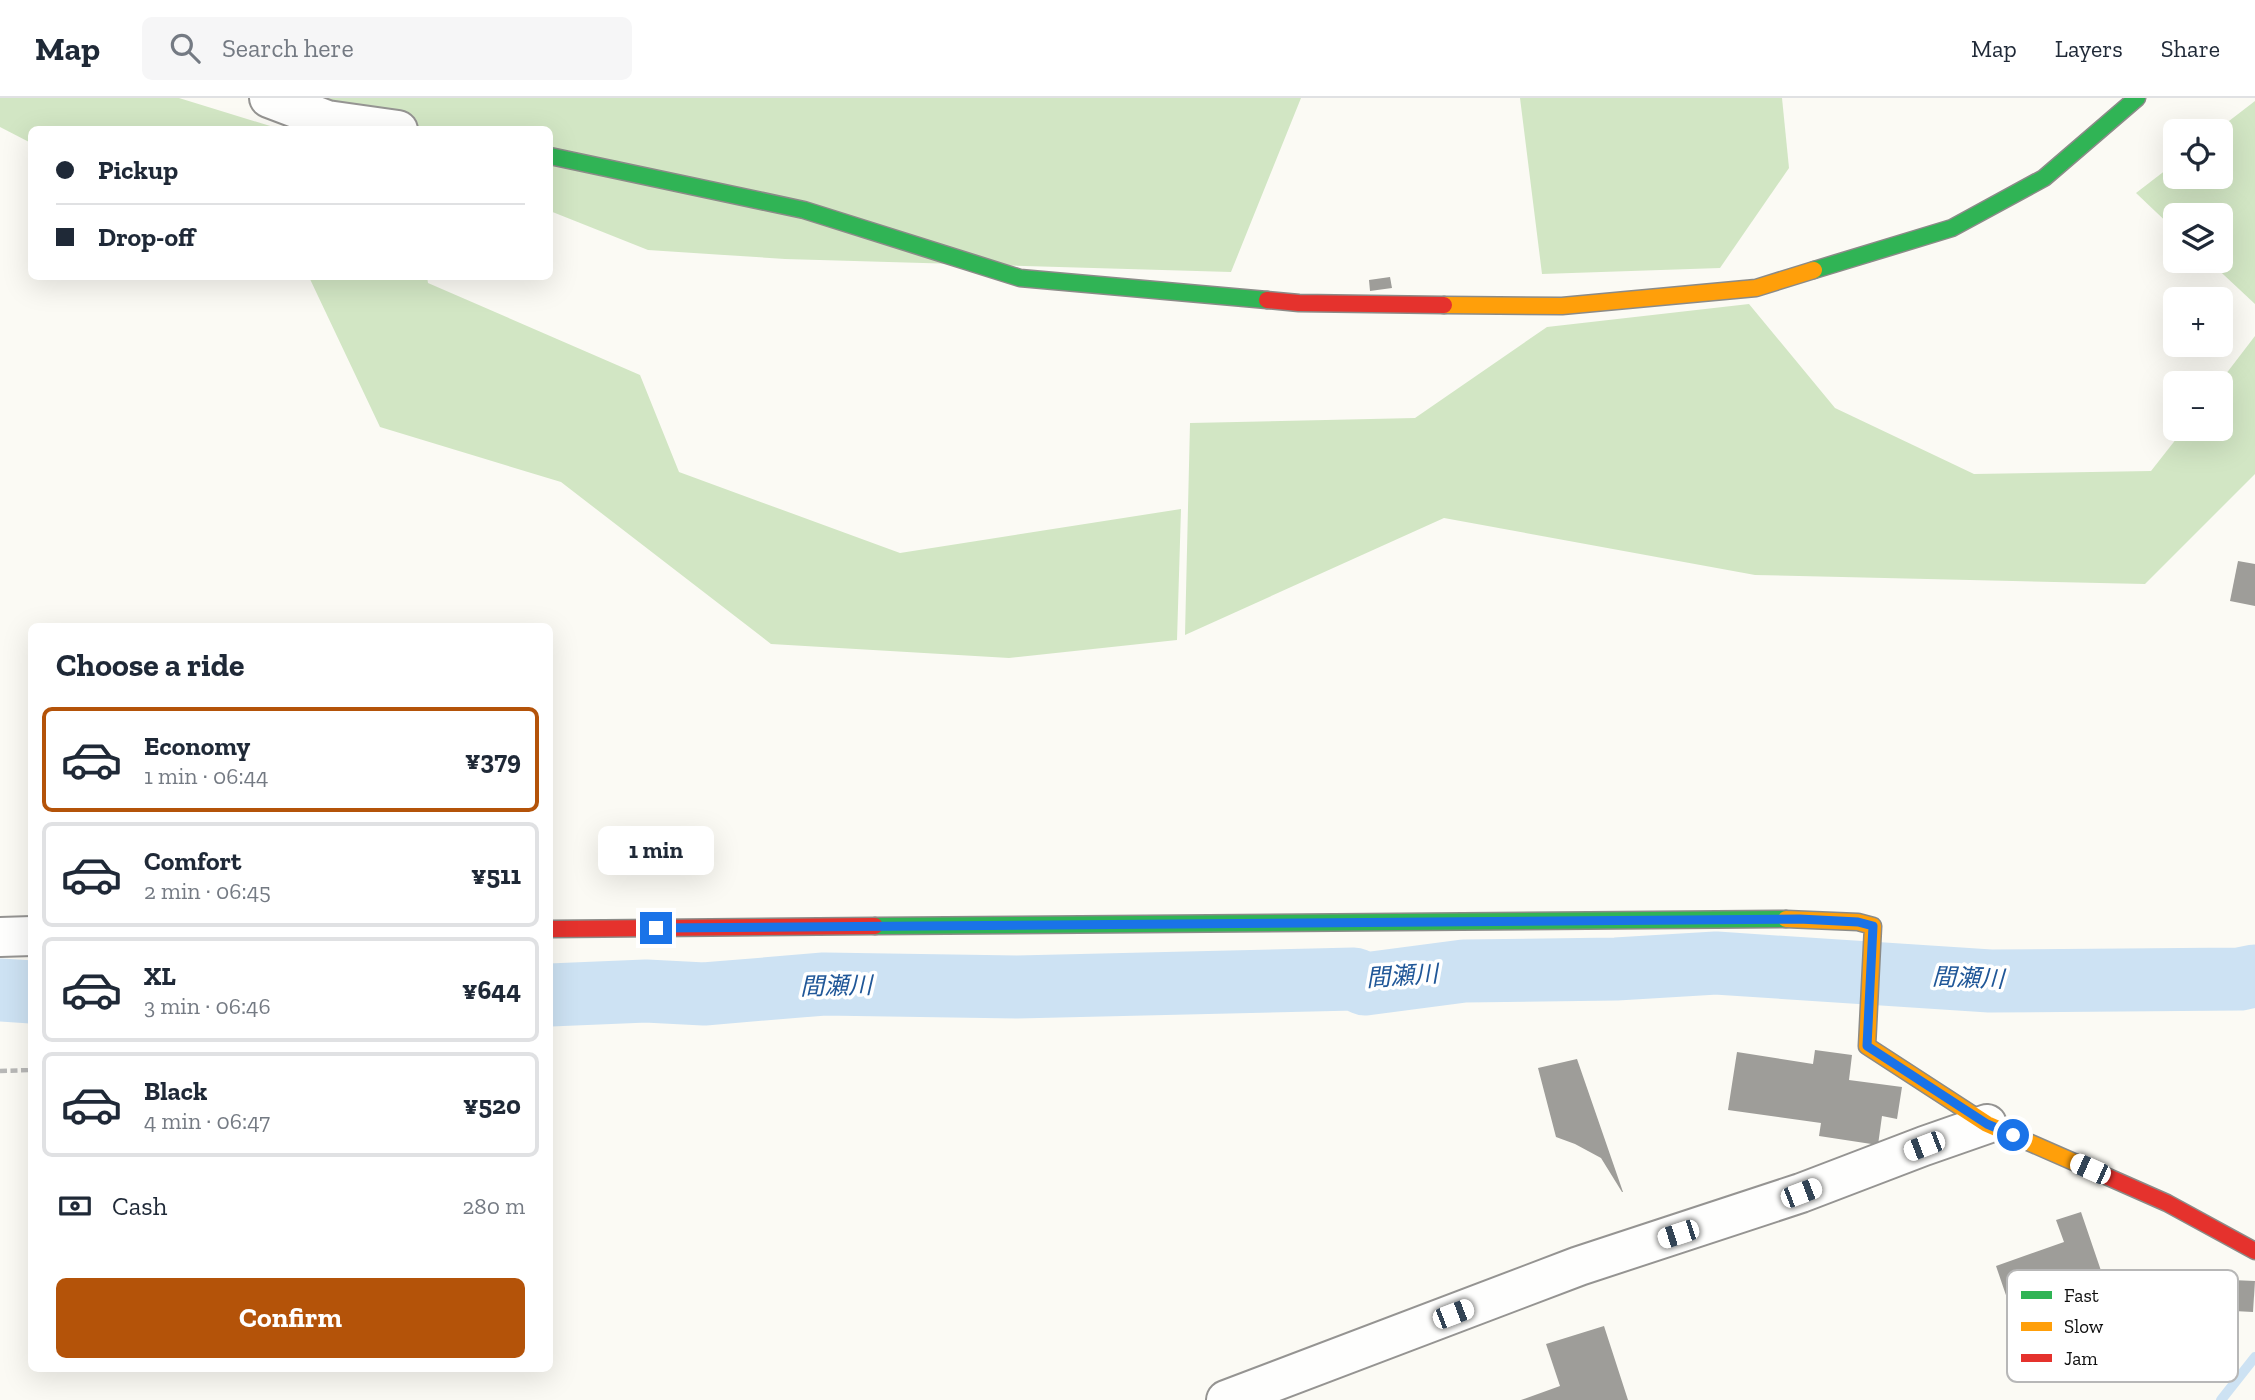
<!DOCTYPE html>
<meta charset="utf-8">
<style>
:root{--surface:#fff;--page:#f6f6f7;--text:#1f2937;--muted:#747a83;--line:#e0e1e3;--accent:#b45309}
body{margin:0;font-family:"Zilla Slab","Noto Sans JP",serif;background:var(--page);color:var(--text);height:100vh;display:flex;flex-direction:column;font-size:26px;white-space:nowrap}
*{box-sizing:border-box;margin:0}
p{font-size:23px;color:var(--muted)}
.icon{flex:none;width:38px;height:38px;fill:none;stroke:currentColor;stroke-width:2;stroke-linecap:round;stroke-linejoin:round}
.map{position:relative;flex:1;overflow:hidden}
.sheet{position:absolute;left:28px;top:525px;width:525px;height:749px;display:flex;flex-direction:column;background:var(--surface);border-radius:10px;box-shadow:0 7px 28px #0002}
.sheet>*{flex:none}
.top-card{position:absolute;left:28px;top:28px;width:525px;height:154px;border-radius:10px;box-shadow:0 7px 28px #0002;display:grid;align-content:center;height:154px;padding:0 28px;background:var(--surface)}
.buttons{position:absolute;left:2163px;top:21px;display:grid;gap:14px}
.buttons a{display:grid;place-items:center;width:70px;height:70px;border-radius:10px;background:var(--surface);box-shadow:0 7px 28px #0002;font-size:35px}
.end{position:absolute;width:32px;height:32px;margin:-16px;border:9px solid #1a73e8;background:#fff;box-shadow:0 0 0 4px #fff}
.from{border-radius:50%}
.bubble{position:absolute;height:49px;border-radius:10px;background:var(--surface);box-shadow:0 7px 28px #0002;font-size:23px;font-weight:700;line-height:49px;text-align:center}
.car{position:absolute;width:21px;height:42px;margin:-21px -10px;border-radius:9px;box-shadow:0 0 5px 2px #0007;background:linear-gradient(#fff 24%,#345 0 40%,#fff 0 76%,#345 0 86%,#fff 0)}
.top-card b{display:flex;align-items:center;gap:24px;height:66px;font-size:26px}
.top-card b+b{border-top:2px solid var(--line)}
.top-card i{width:18px;height:18px;background:var(--text)}
ul{padding:0;list-style:none}
li{display:flex;align-items:center;gap:21px;height:105px;margin:0 14px 10px;padding:0 14px;border:4px solid var(--line);border-radius:10px}
li div{flex:1}
li b{display:block;font-size:26px}
li em{font-style:normal;font-weight:700}
li.selected{border-color:var(--accent)}
li>.icon{width:63px;height:63px;stroke-width:1.5}
h2{padding:0 28px;font-size:32px;line-height:84px}
.pay{display:flex;align-items:center;gap:18px;height:77px;padding:0 28px;font-size:26px}
.pay p{margin-inline-start:auto}
.cta{display:flex;gap:14px;margin-top:auto;padding:14px 28px}
.cta a{flex:1;height:80px;border-radius:10px;background:var(--accent);color:#fff;font-size:28px;font-weight:700;line-height:80px;text-align:center}
header{display:flex;align-items:center;gap:42px;box-sizing:border-box;height:98px;padding:0 35px;background:var(--surface);border-bottom:2px solid var(--line)}
header strong{font-size:33px}
nav{display:flex;gap:38px;margin-inline-start:auto;font-size:24px}
.search{width:490px;height:63px;background:var(--page);display:flex;align-items:center;gap:18px;box-sizing:border-box;padding:0 24px;border-radius:10px;color:var(--muted);font-size:26px}
.map>svg:first-child{display:block}
</style>
<header>
<strong>Map</strong>
<div class="search"><svg class="icon" aria-label="search" viewBox="0 0 24 24"><circle cx="10" cy="10" r="6"/><path d="M15 15l6 6"/></svg>Search here</div>
<nav><a>Map</a><a>Layers</a><a>Share</a></nav>
</header>
<div class="map">
<svg width="2255" height="1302" viewBox="0 0 2255 1302">
<rect width="100%" height="100%" fill="#fbfaf4"/>
<g fill="#d2e6c4">
<polygon points="0,0 179,0 280,31 32,32 31,45 0,29"/>
<polygon points="321,0 1301,0 1231,174 785,161 648,152 550,113 550,32 381,31"/>
<polygon points="1520,0 1782,0 1789,70 1720,170 1542,176"/>
<polygon points="2255,3 2255,206 2209,163 2221,163 2221,117 2175,117 2175,132 2136,95 2175,65 2175,79 2221,79 2221,33 2216,33"/>
<polygon points="309,179 427,179 428,185 640,277 679,374 900,455 1181,411 1177,542 1009,560 771,546 561,384 380,329"/>
<polygon points="1749,206 1835,310 1974,376 2151,373 2184,331 2221,331 2221,285 2219,285 2255,238 2255,376 2145,486 1755,477 1444,420 1185,537 1190,325 1415,320 1547,229"/>
</g>
<g fill="none" stroke-linecap="round" stroke-linejoin="round">
<polyline stroke="#cde2f3" stroke-width="10" points="2221,1302 2255,1259"/>
<g stroke="#cde2f3" stroke-width="63">
<polyline points="0,892 32,894"/>
<polyline points="550,897 646,893 704,896 824,886 1017,889 1354,881 1365,886 1464,873 1616,871 1716,865 1990,883 2240,881 2255,878"/>
</g>
</g>
<g fill="#9e9d99">
<polygon points="1390,179 1392,190 1370,193 1369,182"/>
<polygon points="2238,463 2255,466 2255,508 2230,503"/>
<polygon points="1815,952 1852,957 1849,982 1902,989 1897,1021 1882,1018 1878,1047 1819,1038 1821,1025 1728,1012 1737,954 1813,966"/>
<polygon points="1577,961 1623,1094 1622,1094 1601,1060 1575,1046 1556,1039 1538,970"/>
<polygon points="2081,1114 2111,1202 2057,1221 2060,1231 2022,1244 1996,1168 2064,1144 2056,1122"/>
<polygon points="2140,1178 2255,1183 2253,1214 2139,1208"/>
<polygon points="1604,1228 1628,1302 1521,1302 1560,1288 1546,1246"/>
</g>
<g fill="none" stroke-linecap="round" stroke-linejoin="round">
<g stroke="#959492" stroke-width="42">
<g id="street">
<polyline points="269,0 327,22 398,32"/>
<polyline points="0,839 32,838"/>
<polyline points="1226,1302 1579,1168 1801,1095 1924,1048 1987,1026"/>
</g>
</g>
<g stroke="#8b8b88" stroke-width="19">
<g id="fast">
<polyline points="550,58 804,112 1020,180 1267,202"/>
<polyline points="1814,172 1952,130 2044,80 2137,0"/>
<polyline points="875,828 1786,821"/>
</g>
</g>
<g stroke="#8b8b88" stroke-width="19">
<g id="slow">
<polyline points="1444,207 1562,208 1756,190 1814,172"/>
<polyline points="1786,821 1858,824 1873,828 1867,948 1987,1026 2099,1075"/>
</g>
</g>
<g stroke="#8b8b88" stroke-width="19">
<g id="jam">
<polyline points="1267,202 1299,205 1444,207"/>
<polyline points="550,831 875,828"/>
<polyline points="2099,1075 2167,1105 2255,1153"/>
</g>
</g>
<polyline stroke="#b8b8b7" stroke-width="4.5" stroke-dasharray="7 3.5" stroke-linecap="butt" points="0,973 32,972"/>
<use href="#street" stroke="#fefefd" stroke-width="38"/>
<use href="#fast" stroke="#30b455" stroke-width="16"/>
<use href="#slow" stroke="#ff9f0a" stroke-width="16"/>
<use href="#jam" stroke="#e5322d" stroke-width="16"/>
</g>
<g fill="none" stroke-linecap="round" stroke-linejoin="round">
<polyline stroke="#1a73e8" stroke-width="9" points="656,830 1799,821 1858,824 1873,828 1867,948 1987,1026 2013,1037"/>
</g>
<g text-anchor="middle" stroke-width="7" stroke-linejoin="round" paint-order="stroke">
<g font-size="24" font-style="italic" fill="#205798" stroke="#fff">
<text transform="translate(1402 878) rotate(-4)" y="8">間瀬川</text>
<text transform="translate(1968 880) rotate(2)" y="8">間瀬川</text>
<text transform="translate(836 888) rotate(-1)" y="8">間瀬川</text>
</g>
</g>
<rect x="2007" y="1172" width="231" height="112" rx="10" fill="#fff" stroke="#b7b7b7" stroke-width="2"/>
<rect x="2021" y="1193" width="31" height="8" fill="#30b455"/>
<rect x="2021" y="1224" width="31" height="9" fill="#ff9f0a"/>
<rect x="2021" y="1256" width="31" height="8" fill="#e5322d"/>
<g font-size="19" fill="#0e0e0e">
<text x="2064" y="1204">Fast</text>
<text x="2064" y="1235">Slow</text>
<text x="2064" y="1267">Jam</text>
</g>
</svg>
<div class="buttons">
<a><svg class="icon" aria-label="locate" viewBox="0 0 24 24"><circle cx="12" cy="12" r="6"/><path d="M12 2v4M12 18v4M2 12h4M18 12h4"/></svg></a>
<a><svg class="icon" aria-label="layers" viewBox="0 0 24 24"><path d="M12 4l9 5-9 5-9-5zM3 14l9 5 9-5"/></svg></a>
<a>+</a>
<a>−</a>
</div>
<i class="end from" style="left:2013px;top:1037px"></i>
<i class="end" style="left:656px;top:830px"></i>
<div class="bubble" style="left:598px;top:728px;width:116px">1 min</div>
<i class="car" style="left:1924px;top:1048px;rotate:249deg"></i>
<i class="car" style="left:2090px;top:1071px;rotate:294deg"></i>
<i class="car" style="left:1801px;top:1095px;rotate:69deg"></i>
<i class="car" style="left:1678px;top:1136px;rotate:252deg"></i>
<i class="car" style="left:1453px;top:1216px;rotate:69deg"></i>
<div class="top-card">
<b><i class="from"></i>Pickup</b>
<b><i></i>Drop-off</b>
</div>
<section class="sheet">
<h2>Choose a ride</h2>
<ul>
<li class="selected"><svg class="icon" aria-label="car" viewBox="0 0 24 24"><path d="M5 17H2v-5l4-1 3-4h7l3 4 3 1v5h-3M9 17h6M6 11h13"/><circle cx="7" cy="17" r="2"/><circle cx="17" cy="17" r="2"/></svg><div><b>Economy</b><p>1 min · 06:44</p></div><em>¥379</em></li>
<li><svg class="icon" aria-label="car" viewBox="0 0 24 24"><path d="M5 17H2v-5l4-1 3-4h7l3 4 3 1v5h-3M9 17h6M6 11h13"/><circle cx="7" cy="17" r="2"/><circle cx="17" cy="17" r="2"/></svg><div><b>Comfort</b><p>2 min · 06:45</p></div><em>¥511</em></li>
<li><svg class="icon" aria-label="car" viewBox="0 0 24 24"><path d="M5 17H2v-5l4-1 3-4h7l3 4 3 1v5h-3M9 17h6M6 11h13"/><circle cx="7" cy="17" r="2"/><circle cx="17" cy="17" r="2"/></svg><div><b>XL</b><p>3 min · 06:46</p></div><em>¥644</em></li>
<li><svg class="icon" aria-label="car" viewBox="0 0 24 24"><path d="M5 17H2v-5l4-1 3-4h7l3 4 3 1v5h-3M9 17h6M6 11h13"/><circle cx="7" cy="17" r="2"/><circle cx="17" cy="17" r="2"/></svg><div><b>Black</b><p>4 min · 06:47</p></div><em>¥520</em></li>
</ul>
<div class="pay"><svg class="icon" aria-label="cash" viewBox="0 0 24 24"><path d="M3 7h18v10H3z"/><circle cx="12" cy="12" r="2"/></svg>Cash<p>280 m</p></div>
<div class="cta"><a>Confirm</a></div>
</section>
</div>
